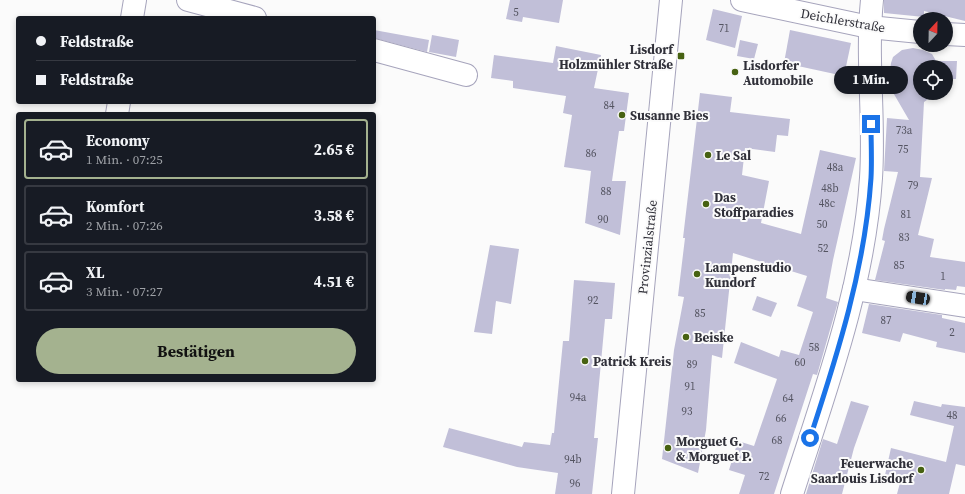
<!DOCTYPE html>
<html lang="de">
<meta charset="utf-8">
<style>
:root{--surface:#171b24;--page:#20242c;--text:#f1f3f6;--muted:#9ea1a6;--line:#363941;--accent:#a4b28f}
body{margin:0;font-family:"Source Serif 4",serif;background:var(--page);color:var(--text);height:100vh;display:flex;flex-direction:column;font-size:15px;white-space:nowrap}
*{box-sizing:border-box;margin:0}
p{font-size:13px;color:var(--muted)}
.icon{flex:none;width:22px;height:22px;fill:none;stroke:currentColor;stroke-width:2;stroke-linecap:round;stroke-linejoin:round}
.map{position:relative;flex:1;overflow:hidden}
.panel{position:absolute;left:16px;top:112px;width:360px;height:270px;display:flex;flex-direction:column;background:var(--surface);border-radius:4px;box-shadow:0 2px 6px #0003}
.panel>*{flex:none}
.top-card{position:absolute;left:16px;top:16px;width:360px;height:88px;border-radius:4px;box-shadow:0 2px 6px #0003;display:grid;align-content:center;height:88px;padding:0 20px;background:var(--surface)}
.needle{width:26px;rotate:22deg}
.buttons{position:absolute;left:913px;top:12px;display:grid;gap:8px}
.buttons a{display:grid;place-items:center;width:40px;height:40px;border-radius:50%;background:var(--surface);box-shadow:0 2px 6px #0003;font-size:20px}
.end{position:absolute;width:18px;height:18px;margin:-9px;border:5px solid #1a73e8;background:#fff;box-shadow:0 0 0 2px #fff}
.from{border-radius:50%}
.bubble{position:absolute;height:28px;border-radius:14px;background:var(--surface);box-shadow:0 2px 6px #0003;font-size:13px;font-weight:700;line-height:28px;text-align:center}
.car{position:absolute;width:12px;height:24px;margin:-12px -6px;border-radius:5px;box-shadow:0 0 3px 1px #0007;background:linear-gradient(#222 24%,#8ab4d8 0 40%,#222 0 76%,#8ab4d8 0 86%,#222 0)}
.top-card b{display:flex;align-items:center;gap:14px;height:38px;font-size:15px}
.top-card b+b{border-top:1px solid var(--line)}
.top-card i{width:10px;height:10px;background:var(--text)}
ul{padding:7px 0 0;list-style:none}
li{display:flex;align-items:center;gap:12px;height:60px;margin:0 8px 6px;padding:0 12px;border:2px solid var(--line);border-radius:4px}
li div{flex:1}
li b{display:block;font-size:15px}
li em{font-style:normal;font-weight:700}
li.current{border-color:var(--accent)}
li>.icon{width:36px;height:36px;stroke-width:1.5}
.cta{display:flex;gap:8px;margin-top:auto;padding:8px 20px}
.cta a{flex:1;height:46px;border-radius:24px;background:var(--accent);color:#111;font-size:16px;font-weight:700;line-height:46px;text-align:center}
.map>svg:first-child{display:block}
</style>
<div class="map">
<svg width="965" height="494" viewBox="0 0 965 494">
<rect width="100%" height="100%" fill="#fbfbfb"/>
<g fill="#c1bfd8">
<polygon points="510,0 563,0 559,23 523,17 522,22 506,19"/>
<polygon points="884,0 965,0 965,21 924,11 924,17 884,13"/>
<polygon points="713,9 742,16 735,48 706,40"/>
<polygon points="374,30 429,40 427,52 374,38"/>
<polygon points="790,30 851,43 844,76 784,63"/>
<polygon points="432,35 459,40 456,57 429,52"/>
<polygon points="740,40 758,44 754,59 737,56"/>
<polygon points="556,46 601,55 594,88 629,93 624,131 619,131 612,181 626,181 620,235 585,223 591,171 564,167 572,115 563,113 566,96 513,88 513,81 491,78 494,55 553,63"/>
<polygon points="913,48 923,50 932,54 936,61 957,61 956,79 950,79 946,83 946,67 920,67 920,93 937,93 924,102 920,177 932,178 918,235 934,239 930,257 965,262 965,287 957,286 956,290 945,289 945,290 875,280 885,241 882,240 884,229 898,172 884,171 887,118 909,120 891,89 889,80 891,63 893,57 902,50"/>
<polygon points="700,93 732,97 730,112 790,119 788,136 777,135 775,152 745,148 742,175 769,181 761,223 801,234 820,150 856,158 833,260 826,298 838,302 817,375 813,374 774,494 739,494 745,475 729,470 738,441 754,446 777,379 734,363 741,342 779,357 781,350 799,355 813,312 797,306 807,276 733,253 722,358 712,355 706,430 698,473 662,459 674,350 684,297 678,296 685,238 683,238"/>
<polygon points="490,245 519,249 511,304 496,301 492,334 474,332"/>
<polygon points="574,280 615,283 612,319 605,319 594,438 598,438 592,494 555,494 558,473 517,467 443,447 449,428 522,447 524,442 550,445 552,433 554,433 563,341 569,341"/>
<polygon points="757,296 777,303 771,317 752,310"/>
<polygon points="869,304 942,315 942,318 965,323 965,353 936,347 937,342 903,333 900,342 862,333"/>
<polygon points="851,401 869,406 854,448 842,494 806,494 823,439 837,444"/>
<polygon points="914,401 941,407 942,404 965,407 965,466 956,464 949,494 897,494 901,479 885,475 891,448 946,462 954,426 910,415"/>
</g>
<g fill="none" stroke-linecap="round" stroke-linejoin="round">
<g stroke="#a6a4bc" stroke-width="24">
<g id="minor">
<polyline points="188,0 255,18"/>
<polyline points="742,0 869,27 920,32"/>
<polyline points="132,18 135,0"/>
<polyline points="946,34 965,35"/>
<polyline points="374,50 466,75"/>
<polyline points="117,114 119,102"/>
<polyline points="854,289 965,306"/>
<path d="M 792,494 C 825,391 864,287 871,178 C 875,119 866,59 872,0"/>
</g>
</g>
<g stroke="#a6a4bc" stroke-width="24">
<polyline id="major" points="623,494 671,0"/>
</g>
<use href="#minor" stroke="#fff" stroke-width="22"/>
<use href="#major" stroke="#fff" stroke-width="22"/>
</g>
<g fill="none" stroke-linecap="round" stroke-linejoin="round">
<path stroke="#1a73e8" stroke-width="5" d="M 810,438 C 838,353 865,268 871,178 C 872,160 871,142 871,124"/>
</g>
<g fill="#476212" stroke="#fbfbfb" stroke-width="1.5">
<rect x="677" y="52" width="8" height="8" rx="2"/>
<circle cx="735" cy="72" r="4"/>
<circle cx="622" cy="115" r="4"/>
<circle cx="708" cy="155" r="4"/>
<circle cx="706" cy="204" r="4"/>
<circle cx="697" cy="274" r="4"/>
<circle cx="686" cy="337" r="4"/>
<circle cx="585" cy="361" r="4"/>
<circle cx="668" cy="448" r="4"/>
<circle cx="921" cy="470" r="4"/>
</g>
<g text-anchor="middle" stroke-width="4" stroke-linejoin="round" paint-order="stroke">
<g font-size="11" fill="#545461">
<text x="516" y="16">5</text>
<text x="724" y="32">71</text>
<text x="609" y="109">84</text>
<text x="904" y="134">73a</text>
<text x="903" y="153">75</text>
<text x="591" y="157">86</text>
<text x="835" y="171">48a</text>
<text x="913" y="189">79</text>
<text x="830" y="192">48b</text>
<text x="606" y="195">88</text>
<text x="827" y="207">48c</text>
<text x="906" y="218">81</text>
<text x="603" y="223">90</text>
<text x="822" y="228">50</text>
<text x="904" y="241">83</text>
<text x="823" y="252">52</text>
<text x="899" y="269">85</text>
<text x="943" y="280">1</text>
<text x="593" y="304">92</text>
<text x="700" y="317">85</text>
<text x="886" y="324">87</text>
<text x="952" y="336">2</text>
<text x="814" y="351">58</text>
<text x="800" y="366">60</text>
<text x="692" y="368">89</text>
<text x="690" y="390">91</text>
<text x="578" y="401">94a</text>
<text x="788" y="402">64</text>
<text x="687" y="415">93</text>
<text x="952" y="419">48</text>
<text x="781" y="422">66</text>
<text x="777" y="444">68</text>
<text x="573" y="463">94b</text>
<text x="764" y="480">72</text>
<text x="575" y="487">96</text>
</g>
<g font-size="13" fill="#303039" stroke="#fbfbfb">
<text transform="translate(843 20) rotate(10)" y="5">Deichlerstraße</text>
<text transform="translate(647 247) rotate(-84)" y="5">Provinzialstraße</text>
</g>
<g font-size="13" font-weight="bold" fill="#303039" stroke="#fbfbfb" text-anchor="start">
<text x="673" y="54" text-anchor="end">Lisdorf<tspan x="673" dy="15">Holzmühler Straße</tspan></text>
<text x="743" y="70">Lisdorfer<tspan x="743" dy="15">Automobile</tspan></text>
<text x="630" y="120">Susanne Bies</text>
<text x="716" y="160">Le Sal</text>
<text x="714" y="202">Das<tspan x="714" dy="15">Stoffparadies</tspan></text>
<text x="705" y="272">Lampenstudio<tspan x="705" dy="15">Kundorf</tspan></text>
<text x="694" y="342">Beiske</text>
<text x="593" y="366">Patrick Kreis</text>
<text x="676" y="446">Morguet G.<tspan x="676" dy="15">&amp; Morguet P.</tspan></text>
<text x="913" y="468" text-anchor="end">Feuerwache<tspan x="913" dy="15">Saarlouis Lisdorf</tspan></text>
</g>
</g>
</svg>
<div class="buttons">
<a><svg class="needle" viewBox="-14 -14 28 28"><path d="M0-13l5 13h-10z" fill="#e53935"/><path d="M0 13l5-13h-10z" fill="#9ea1a6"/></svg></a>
<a><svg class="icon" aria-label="locate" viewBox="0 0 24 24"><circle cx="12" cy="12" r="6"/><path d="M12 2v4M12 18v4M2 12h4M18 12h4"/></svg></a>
</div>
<i class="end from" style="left:810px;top:438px"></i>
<i class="end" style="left:871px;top:124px"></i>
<div class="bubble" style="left:834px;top:66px;width:74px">1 Min.</div>
<i class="car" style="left:918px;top:298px;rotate:279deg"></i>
<div class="top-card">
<b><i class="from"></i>Feldstraße</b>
<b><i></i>Feldstraße</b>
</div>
<section class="panel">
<ul>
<li class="current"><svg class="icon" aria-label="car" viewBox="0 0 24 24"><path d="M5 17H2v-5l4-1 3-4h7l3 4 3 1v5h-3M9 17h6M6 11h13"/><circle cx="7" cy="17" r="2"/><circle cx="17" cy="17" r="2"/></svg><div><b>Economy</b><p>1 Min. · 07:25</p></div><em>2.65 €</em></li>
<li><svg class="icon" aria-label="car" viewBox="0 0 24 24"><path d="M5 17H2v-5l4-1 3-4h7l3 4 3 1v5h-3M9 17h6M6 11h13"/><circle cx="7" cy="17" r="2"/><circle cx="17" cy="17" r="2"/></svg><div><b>Komfort</b><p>2 Min. · 07:26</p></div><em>3.58 €</em></li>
<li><svg class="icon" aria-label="car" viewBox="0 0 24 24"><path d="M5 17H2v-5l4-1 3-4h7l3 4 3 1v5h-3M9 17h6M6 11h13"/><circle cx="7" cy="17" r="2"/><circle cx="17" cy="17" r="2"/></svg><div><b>XL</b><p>3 Min. · 07:27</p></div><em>4.51 €</em></li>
</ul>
<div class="cta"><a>Bestätigen</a></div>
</section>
</div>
